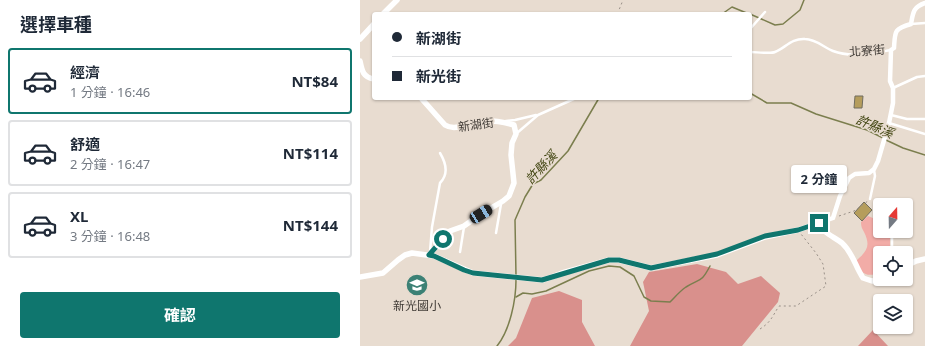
<!DOCTYPE html>
<html lang="zh-TW">
<meta charset="utf-8">
<style>
:root{--surface:#fff;--page:#f2f2f3;--text:#1f2937;--muted:#747a83;--line:#e0e1e3;--accent:#0f766e}
body{margin:0;font-family:"Noto Sans","Noto Sans TC",sans-serif;background:var(--page);color:var(--text);height:100vh;display:flex;flex-direction:column;font-size:15px;white-space:nowrap}
*{box-sizing:border-box;margin:0}
p{font-size:13px;color:var(--muted)}
.icon{flex:none;width:22px;height:22px;fill:none;stroke:currentColor;stroke-width:2;stroke-linecap:round;stroke-linejoin:round}
.map{position:relative;flex:1;overflow:hidden}
.sheet{display:flex;flex-direction:column;background:var(--surface);width:360px}
.sheet>*{flex:none}
.hud{position:absolute;left:12px;top:12px;width:380px;height:88px;border-radius:4px;box-shadow:0 1px 3px #0004;display:grid;align-content:center;height:88px;padding:0 20px;background:var(--surface)}
.needle{width:26px;rotate:20deg}
.fabs{position:absolute;left:513px;top:198px;display:grid;gap:8px}
.fabs a{display:grid;place-items:center;width:40px;height:40px;border-radius:4px;background:var(--surface);box-shadow:0 1px 3px #0004;font-size:20px}
.end{position:absolute;width:18px;height:18px;margin:-9px;border:5px solid #0f766e;background:#fff;box-shadow:0 0 0 2px #fff}
.from{border-radius:50%}
.bubble{position:absolute;height:28px;border-radius:4px;background:var(--surface);box-shadow:0 1px 3px #0004;font-size:13px;font-weight:700;line-height:28px;text-align:center}
.car{position:absolute;width:12px;height:24px;margin:-12px -6px;border-radius:5px;box-shadow:0 0 3px 1px #0007;background:linear-gradient(#222 24%,#8ab4d8 0 40%,#222 0 76%,#8ab4d8 0 86%,#222 0)}
.hud b{display:flex;align-items:center;gap:14px;height:38px;font-size:15px}
.hud b+b{border-top:1px solid var(--line)}
.hud i{width:10px;height:10px;background:var(--text)}
ul{padding:0;list-style:none}
li{display:flex;align-items:center;gap:12px;height:66px;margin:0 8px 6px;padding:0 12px;border:2px solid var(--line);border-radius:4px}
li div{flex:1}
li b{display:block;font-size:15px}
li em{font-style:normal;font-weight:700}
li.selected{border-color:var(--accent)}
li>.icon{width:36px;height:36px;stroke-width:1.5}
h2{padding:0 20px;font-size:18px;line-height:48px}
.cta{display:flex;gap:8px;margin-top:auto;padding:8px 20px}
.cta a{flex:1;height:46px;border-radius:4px;background:var(--accent);color:#fff;font-size:16px;font-weight:700;line-height:46px;text-align:center}
main{display:flex;flex:1;min-height:0}
.map>svg:first-child{display:block}
</style>
<main>
<section class="sheet">
<h2>選擇車種</h2>
<ul>
<li class="selected"><svg class="icon" aria-label="car" viewBox="0 0 24 24"><path d="M5 17H2v-5l4-1 3-4h7l3 4 3 1v5h-3M9 17h6M6 11h13"/><circle cx="7" cy="17" r="2"/><circle cx="17" cy="17" r="2"/></svg><div><b>經濟</b><p>1 分鐘 · 16:46</p></div><em>NT$84</em></li>
<li><svg class="icon" aria-label="car" viewBox="0 0 24 24"><path d="M5 17H2v-5l4-1 3-4h7l3 4 3 1v5h-3M9 17h6M6 11h13"/><circle cx="7" cy="17" r="2"/><circle cx="17" cy="17" r="2"/></svg><div><b>舒適</b><p>2 分鐘 · 16:47</p></div><em>NT$114</em></li>
<li><svg class="icon" aria-label="car" viewBox="0 0 24 24"><path d="M5 17H2v-5l4-1 3-4h7l3 4 3 1v5h-3M9 17h6M6 11h13"/><circle cx="7" cy="17" r="2"/><circle cx="17" cy="17" r="2"/></svg><div><b>XL</b><p>3 分鐘 · 16:48</p></div><em>NT$144</em></li>
</ul>
<div class="cta"><a>確認</a></div>
</section>
<div class="map">
<svg width="565" height="346" viewBox="0 0 565 346">
<rect width="100%" height="100%" fill="#e8dcd0"/>
<path fill="#f2aca7" d="M 508,216 L 520,221 L 520,231 L 530,231 L 530,253 L 520,253 L 520,273 C 507,277 501,275 496,261 C 507,251 511,246 504,232 C 502,228 501,227 501,222 Z"/>
<g fill="#d9908c">
<polygon points="337,264 366,272 378,284 401,276 420,293 418,302 382,346 270,346 289,311 283,282 289,272"/>
<polygon points="199,291 222,300 222,322 235,346 148,346 156,338 172,298"/>
<polygon points="513,330 528,346 498,346"/>
</g>
<g fill="none" stroke-linecap="round" stroke-linejoin="round">
<g stroke="#7b7e4e" stroke-width="1.5">
<polyline points="362,14 372,7 389,14"/>
<polyline points="390,14 415,25 423,24 440,10 444,0"/>
<polyline points="390,93 407,103 431,103 456,114 507,130 523,138"/>
<polyline points="526,140 543,148 565,155"/>
<polyline points="156,276 155,220 165,197 173,184 181,180 208,151 239,98"/>
<path d="M 156,297 L 163,293 L 172,294 L 186,291 L 229,271 L 249,266 L 260,267 L 274,276 L 284,297 L 291,301 L 310,302 C 315,297 320,291 326,287 C 341,278 341,283 350,266"/>
<path d="M 137,346 C 150,330 156,300 156,280"/>
</g>
</g>
<g fill="#b59d5c" stroke="#716d5f">
<polygon points="495,96 503,96 502,108 494,108"/>
<polygon points="504,202 512,210 502,221 494,213"/>
</g>
<g fill="none" stroke-linecap="round" stroke-linejoin="round">
<g stroke="#999088" stroke-width="1" stroke-dasharray="2 3" stroke-linecap="butt">
<polyline points="259,14 259,10 263,0"/>
<polyline points="514,201 528,205"/>
<polyline points="479,216 494,211 508,201"/>
<path d="M 400,329 C 411,322 412,317 419,306 L 436,306 L 466,286 L 463,264 L 456,253 L 441,234"/>
</g>
<g stroke="#fff" stroke-width="2.5">
<polyline points="551,24 565,23"/>
<polyline points="390,29 405,12"/>
<path d="M 390,52 C 396,52 410,54 415,52 C 425,48 432,38 445,39 C 456,39 463,47 473,51 C 491,58 512,53 531,50"/>
<polyline points="533,88 557,77 565,76"/>
<polyline points="531,115 547,119 565,119"/>
<polyline points="146,121 155,120 176,115"/>
<polyline points="529,123 565,134"/>
<polyline points="157,133 178,115 216,98"/>
<polyline points="510,199 515,176 514,170"/>
<polyline points="544,205 547,201"/>
<polyline points="136,233 141,204"/>
<path d="M 70,252 L 72,227 L 80,183 C 89,174 86,163 80,153"/>
<polyline points="100,252 104,227"/>
<polyline points="532,253 532,231"/>
</g>
<path stroke="#fff" stroke-width="4.5" d="M 459,223 L 473,218 L 480,196 L 489,178 L 495,174 L 509,173 L 514,169 L 518,161 L 529,123 L 533,103 L 533,88 L 530,81 L 531,50 L 534,48 C 535,31 534,29 551,24 C 553,13 553,7 565,3"/>
<g stroke="#fff" stroke-width="5.5">
<polyline points="23,14 37,0"/>
<polyline points="0,39 14,24"/>
<path d="M 0,61 C 2,71 3,77 14,79"/>
<path d="M 61,98 L 85,125 C 96,132 109,122 122,121 C 133,120 143,122 154,125 L 156,134 L 152,143 L 151,155 L 154,183 L 149,196 L 143,201 L 121,214 L 104,226 L 90,231 L 69,255"/>
<polyline points="546,266 556,261 565,259"/>
<path d="M 0,277 L 23,273 L 38,260 L 45,255 L 52,253 L 74,256 L 113,273 L 173,279 L 182,280 L 189,278 L 202,273 L 249,260 L 259,260 L 291,268 L 357,255 L 405,237 L 438,230 L 459,223 C 464,234 473,236 482,243 C 493,253 495,266 503,278 L 512,281 L 524,279"/>
</g>
</g>
<g fill="none" stroke-linecap="round" stroke-linejoin="round">
<polyline stroke="#0f766e" stroke-width="5" points="83,239 69,255 74,256 104,270 113,273 182,280 249,260 259,260 291,268 357,254 405,236 438,230 459,223"/>
</g>
<defs>
<g id="school-disc" transform="scale(1.15)"><circle r="9.5" fill="#3c8175" stroke="#e8dcd0"/><path d="M0-5L7-2L0 1L-7-2ZM-4 1L0 2.5L4 1V4Q0 6-4 4Z" fill="#fff"/></g>
</defs>
<g fill-rule="evenodd">
<use href="#school-disc" x="57" y="285"/>
</g>
<g text-anchor="middle" stroke-width="3" stroke-linejoin="round" paint-order="stroke">
<g font-size="12" fill="#413c37" stroke="#e8dcd0">
<text transform="translate(507 51) rotate(-4)" y="4">北寮街</text>
<text transform="translate(116 125) rotate(-8)" y="4">新湖街</text>
</g>
<g font-size="12" fill="#413c37" stroke="#e8dcd0">
<text x="57" y="310">新光國小</text>
</g>
<g font-size="13" font-style="italic" fill="#414511" stroke="#e8dcd0">
<text transform="translate(515 126) rotate(23)" y="5">許縣溪</text>
<text transform="translate(181 167) rotate(-47)" y="5">許縣溪</text>
</g>
</g>
</svg>
<div class="fabs">
<a><svg class="needle" viewBox="-14 -14 28 28"><path d="M0-13l5 13h-10z" fill="#e53935"/><path d="M0 13l5-13h-10z" fill="#747a83"/></svg></a>
<a><svg class="icon" aria-label="locate" viewBox="0 0 24 24"><circle cx="12" cy="12" r="6"/><path d="M12 2v4M12 18v4M2 12h4M18 12h4"/></svg></a>
<a><svg class="icon" aria-label="layers" viewBox="0 0 24 24"><path d="M12 4l9 5-9 5-9-5zM3 14l9 5 9-5"/></svg></a>
</div>
<i class="end from" style="left:83px;top:239px"></i>
<i class="end" style="left:459px;top:223px"></i>
<div class="bubble" style="left:431px;top:165px;width:56px">2 分鐘</div>
<i class="car" style="left:121px;top:214px;rotate:59deg"></i>
<div class="hud">
<b><i class="from"></i>新湖街</b>
<b><i></i>新光街</b>
</div>
</div>
</main>
